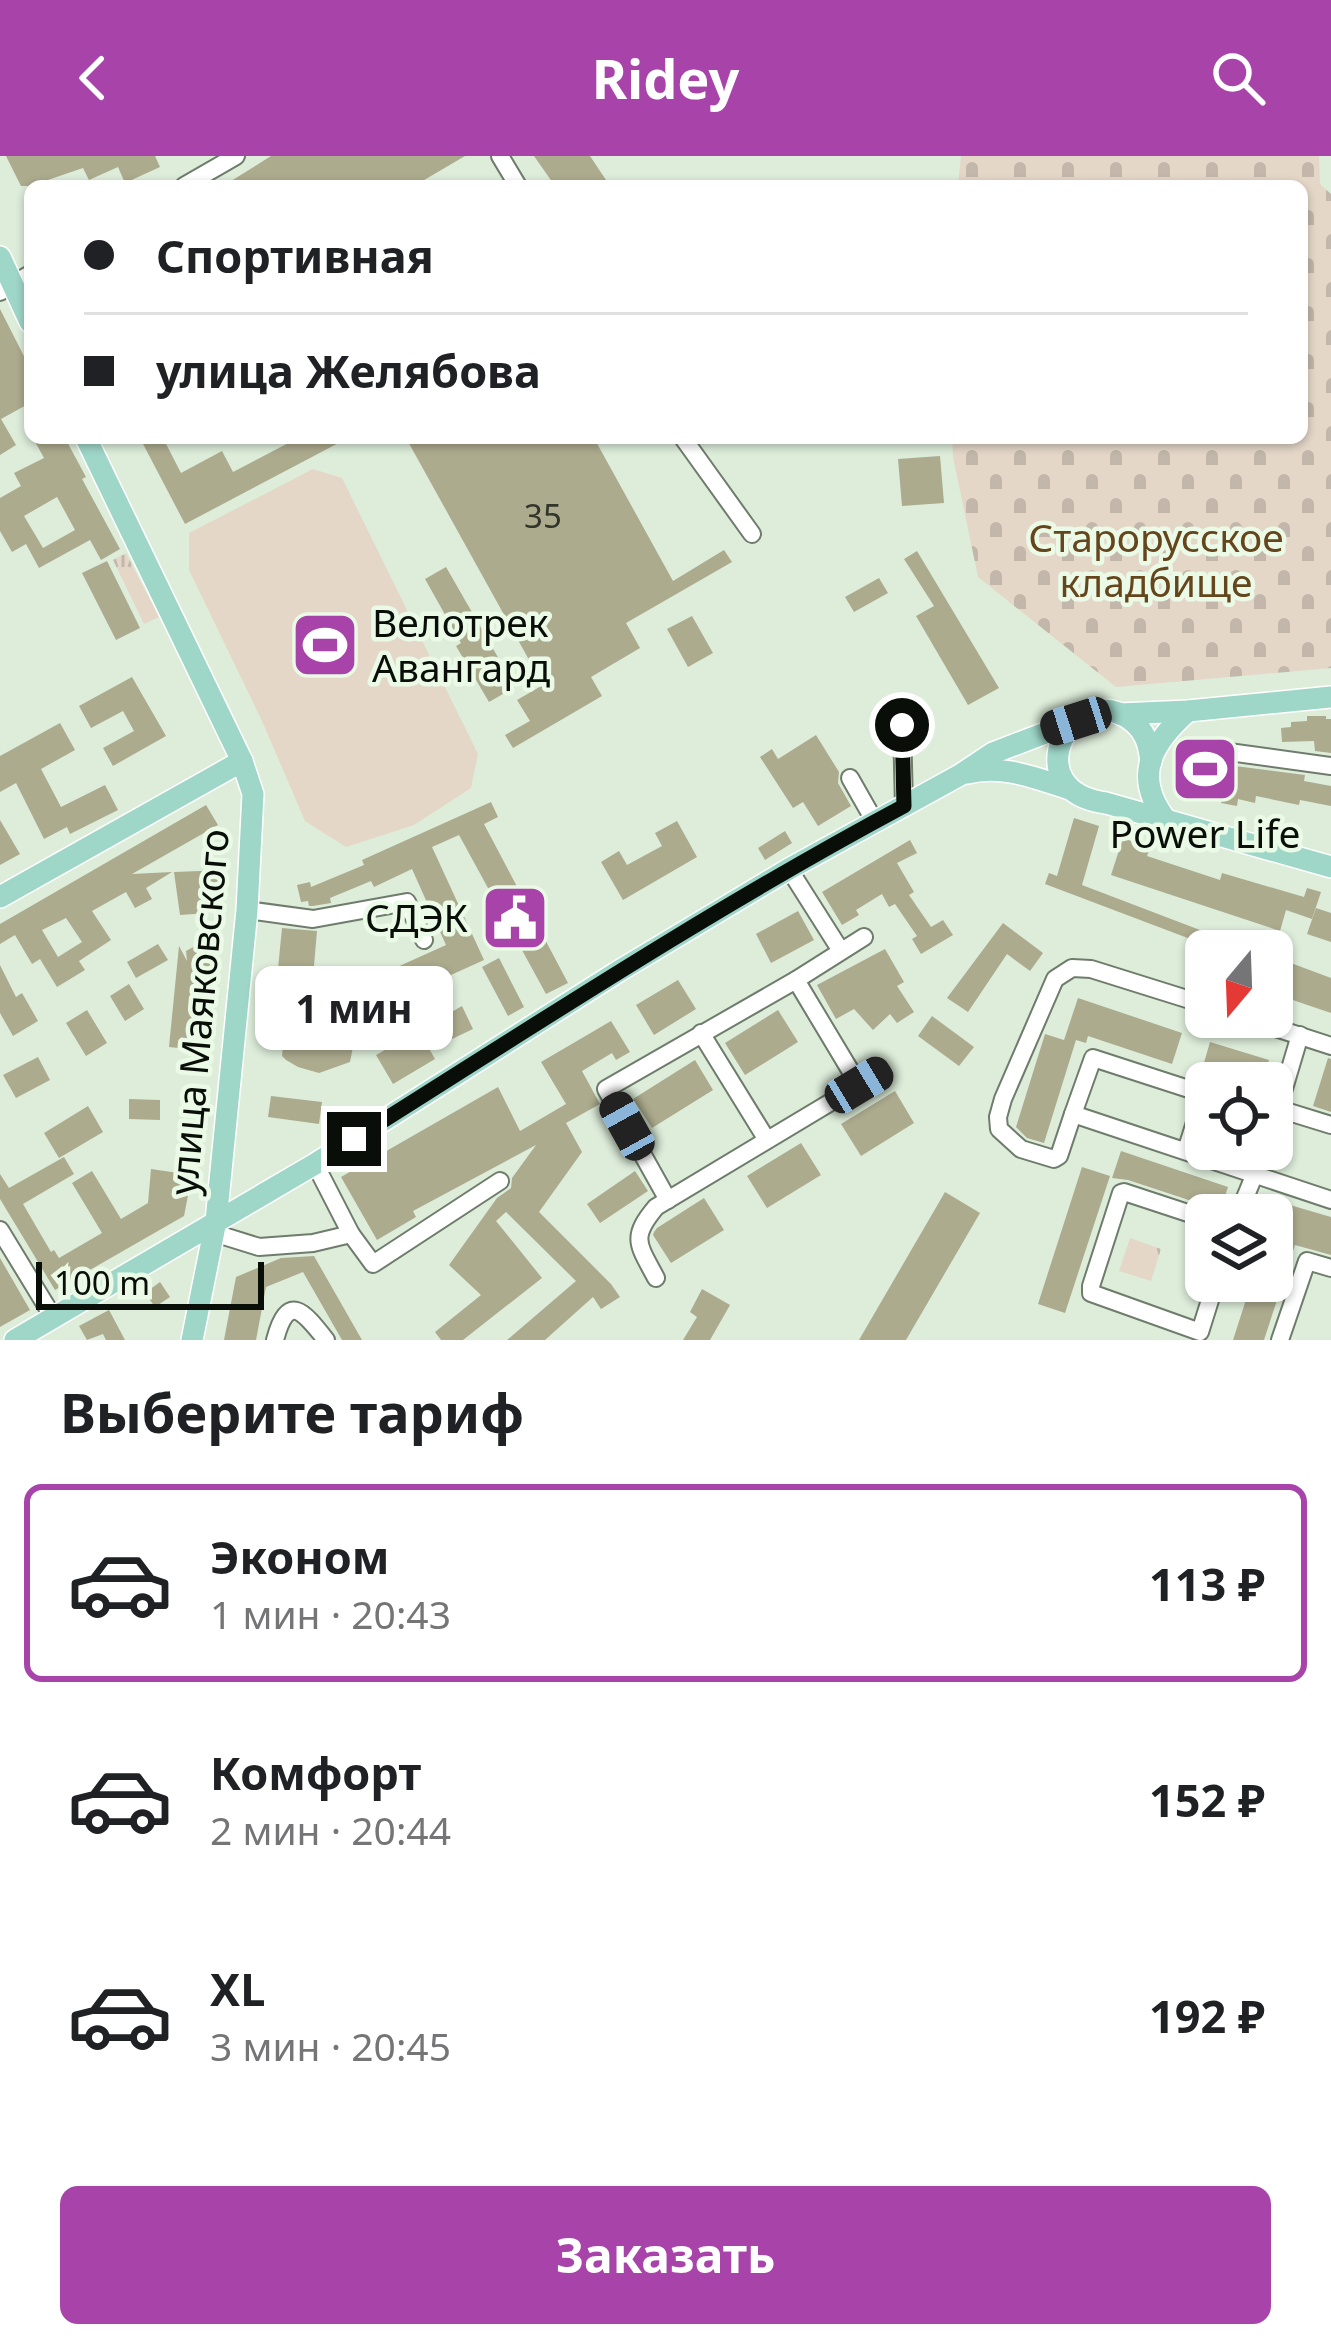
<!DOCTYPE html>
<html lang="ru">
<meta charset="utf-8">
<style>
:root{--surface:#fff;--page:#f2f2f2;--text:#202124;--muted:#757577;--line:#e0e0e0;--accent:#a743a9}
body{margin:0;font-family:"Noto Sans",sans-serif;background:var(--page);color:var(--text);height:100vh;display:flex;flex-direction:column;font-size:45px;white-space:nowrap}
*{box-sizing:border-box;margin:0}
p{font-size:39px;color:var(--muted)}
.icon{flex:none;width:66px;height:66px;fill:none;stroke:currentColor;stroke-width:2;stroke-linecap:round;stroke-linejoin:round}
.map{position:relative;height:1184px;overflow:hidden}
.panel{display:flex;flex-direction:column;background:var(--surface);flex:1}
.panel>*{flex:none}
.top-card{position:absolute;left:24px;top:24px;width:1284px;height:264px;border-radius:18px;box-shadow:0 3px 9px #0004;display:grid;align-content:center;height:264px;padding:0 60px;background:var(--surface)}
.needle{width:78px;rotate:199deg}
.buttons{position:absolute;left:1185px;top:774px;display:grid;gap:24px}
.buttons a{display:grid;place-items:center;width:108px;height:108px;border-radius:18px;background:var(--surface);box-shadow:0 3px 9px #0004;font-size:60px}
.scale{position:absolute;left:36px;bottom:30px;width:228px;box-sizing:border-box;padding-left:12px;border:6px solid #090e08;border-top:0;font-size:33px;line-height:42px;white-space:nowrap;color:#090e08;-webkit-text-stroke:9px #eafae7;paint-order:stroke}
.end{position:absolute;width:54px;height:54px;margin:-27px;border:15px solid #090e08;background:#fff;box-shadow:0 0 0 6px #fff}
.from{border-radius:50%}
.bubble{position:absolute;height:84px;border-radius:18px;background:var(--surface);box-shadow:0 3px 9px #0004;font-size:39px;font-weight:700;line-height:84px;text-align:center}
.car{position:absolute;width:36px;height:72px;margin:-36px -18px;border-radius:15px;box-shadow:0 0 9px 3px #0007;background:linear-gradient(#222 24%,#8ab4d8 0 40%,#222 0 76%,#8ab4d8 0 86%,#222 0)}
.top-card b{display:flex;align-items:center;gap:42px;height:114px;font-size:45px}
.top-card b+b{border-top:3px solid var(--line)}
.top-card i{width:30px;height:30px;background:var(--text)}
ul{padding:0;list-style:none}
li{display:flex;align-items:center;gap:36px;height:198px;margin:0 24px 18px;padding:0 36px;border:6px solid transparent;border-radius:18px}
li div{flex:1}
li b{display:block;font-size:45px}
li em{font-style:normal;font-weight:700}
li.active{border-color:var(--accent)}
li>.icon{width:108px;height:108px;stroke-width:1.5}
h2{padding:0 60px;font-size:54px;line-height:144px}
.button{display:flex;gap:24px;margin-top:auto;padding:24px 60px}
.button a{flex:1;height:138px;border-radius:18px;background:var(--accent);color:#fff;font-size:48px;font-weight:700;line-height:138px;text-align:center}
header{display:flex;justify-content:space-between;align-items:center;height:156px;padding:0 60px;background:var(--accent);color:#fff;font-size:54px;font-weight:700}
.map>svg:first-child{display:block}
</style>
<header><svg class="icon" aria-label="back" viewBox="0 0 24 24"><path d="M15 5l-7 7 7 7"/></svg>Ridey<svg class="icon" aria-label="search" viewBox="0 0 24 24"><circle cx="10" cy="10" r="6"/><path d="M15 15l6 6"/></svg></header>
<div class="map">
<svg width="1331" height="1184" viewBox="0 0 1331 1184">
<defs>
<pattern id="cemetery-stones" width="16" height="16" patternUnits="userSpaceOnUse" patternTransform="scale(3)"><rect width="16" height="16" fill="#e4d7c8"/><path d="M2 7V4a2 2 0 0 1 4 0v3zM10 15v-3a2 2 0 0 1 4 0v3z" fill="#c2b7aa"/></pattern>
<pattern id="park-tufts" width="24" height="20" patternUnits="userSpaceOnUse" patternTransform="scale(3)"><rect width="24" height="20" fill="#e4d7c8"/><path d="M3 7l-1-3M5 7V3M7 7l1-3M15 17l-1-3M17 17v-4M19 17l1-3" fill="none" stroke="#c2b7aa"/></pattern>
</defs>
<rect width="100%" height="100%" fill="#ddedda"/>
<polygon fill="url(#cemetery-stones)" points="961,0 1319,0 1320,28 1331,38 1331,512 1116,531 978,421 953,301 952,282 1302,282 1302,30 958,30"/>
<g fill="url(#park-tufts)">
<polygon points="126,397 159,461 144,468 113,404"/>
<polygon points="1130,1082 1161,1093 1151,1125 1119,1115"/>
</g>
<polygon fill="#e4d7c8" points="313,313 342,322 478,598 471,632 414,669 346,691 305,665 262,565 189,414 189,377"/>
<g fill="#acab8e" fill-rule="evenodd">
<polygon points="6,0 155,0 160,11 125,27 118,11 89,24 83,12 42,26 44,30 21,30"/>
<polygon points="271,0 465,0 414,30 223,30"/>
<polygon points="534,0 590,0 610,30 555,30"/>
<polygon points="0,153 30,212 30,247 1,263 16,289 0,299"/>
<path d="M 33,282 L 65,282 L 86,321 L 82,323 L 120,393 L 101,404 L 90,384 L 39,412 L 26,388 L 12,396 L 0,375 L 0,342 L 21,330 L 14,317 L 44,302 ZM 57,341 L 75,374 L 43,392 L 24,360 Z"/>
<polygon points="149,282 163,282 181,317 222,295 233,316 298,282 348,282 185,368 142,286"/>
<polygon points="406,282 594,282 673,425 724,394 732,406 626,467 640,492 591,521 602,540 513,592 505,579 530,565 517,544 543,529"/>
<polygon points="940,300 944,347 902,350 898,303"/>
<polygon points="917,395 999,532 968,549 916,460 934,450 904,403"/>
<polygon points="107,405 140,472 116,484 82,417"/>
<polygon points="446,411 515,531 489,546 456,490 461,487 425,423"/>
<polygon points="879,422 888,437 854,456 845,441"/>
<polygon points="692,460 713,497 688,511 667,473"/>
<polygon points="132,521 166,580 113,610 103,592 134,575 123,555 91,572 79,550"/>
<polygon points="1307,560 1326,560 1326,563 1331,563 1331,597 1315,595 1314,585 1282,586 1281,572 1291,571 1291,566 1307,565"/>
<polygon points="60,567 75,594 41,613 61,651 105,629 118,654 70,678 67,671 44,683 16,627 0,636 0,600"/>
<polygon points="816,579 839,616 838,627 851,650 818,670 803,646 793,652 760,601 772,593 778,603"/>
<polygon points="1198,599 1212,607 1305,619 1304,625 1331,630 1331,650 1300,644 1299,649 1256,640 1255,647 1238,643 1237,650 1221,647 1225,627 1194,621"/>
<polygon points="491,646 498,661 484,668 568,827 546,838 459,679 432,691 484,804 407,839 395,812 446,789 412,713 374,731 371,725 330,742 331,747 313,750 309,750 308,745 301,746 297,729 310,726 311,731 364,709 362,704"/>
<path d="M 206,649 L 218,669 L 132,718 L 172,716 L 146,732 L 152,743 L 135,752 L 126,736 L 92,755 L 111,784 L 79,805 L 85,814 L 57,831 L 40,803 L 32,808 L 15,779 L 0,788 L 0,768 ZM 66,762 L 82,786 L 58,801 L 42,774 Z"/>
<polygon points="1074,662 1099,670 1082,729 1255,795 1222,795 1045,728 1049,717 1057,720"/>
<polygon points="0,664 20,698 0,709"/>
<polygon points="677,665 697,701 623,744 601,706 619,695 627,709 662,690 655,677"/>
<polygon points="785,675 792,687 765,704 758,692"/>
<polygon points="1123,682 1150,692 1147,700 1220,724 1222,717 1304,741 1307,732 1321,736 1312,763 1286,754 1280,775 1111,719"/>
<polygon points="910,684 917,697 897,707 914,736 909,739 931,771 943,764 953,779 921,798 912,783 917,780 895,748 889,751 882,738 856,754 859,759 842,769 822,736"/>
<polygon points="226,714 221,756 180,759 174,716"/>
<polygon points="1316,752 1331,757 1331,786 1307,778"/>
<polygon points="798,755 814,784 771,807 756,778"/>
<polygon points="1003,767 1043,797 1030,815 1007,798 968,856 947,842"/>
<polygon points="282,772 317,775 310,856 274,853"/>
<polygon points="219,777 207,895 169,891 179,790 187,805 186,795"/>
<polygon points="158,788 168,804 136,822 127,806"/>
<polygon points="885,793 904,826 897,830 914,856 897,867 890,858 873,874 854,853 836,863 817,829"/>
<polygon points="1272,800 1331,822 1331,857 1272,837"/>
<polygon points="499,802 524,851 508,860 482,811"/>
<polygon points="0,809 16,841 22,837 38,865 13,880 0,857"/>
<polygon points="678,824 696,853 654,879 636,849"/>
<polygon points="129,828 144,853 125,865 110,840"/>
<polygon points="399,842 406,859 372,872 365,854"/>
<polygon points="1078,842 1182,877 1172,908 1088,880 1086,887 1076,884 1044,987 1027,982 1016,971 1045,878 1064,884"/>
<polygon points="462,850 473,873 452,883 441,862"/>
<polygon points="87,854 107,887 86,900 66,867"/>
<polygon points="778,854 798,886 745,919 725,887"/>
<polygon points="932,860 974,891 959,910 918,880"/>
<polygon points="611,865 630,896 616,904 612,897 582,915 600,948 566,967 582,996 539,1056 611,1128 620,1141 601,1153 593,1141 545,1184 507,1184 576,1125 506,1056 496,1065 542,1122 463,1184 441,1184 435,1176 481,1139 449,1109 497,1042 511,1032 512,1022 536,989 413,1055 416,1061 377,1084 341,1021 498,931 520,975 566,948 541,906"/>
<polygon points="304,869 347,874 346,880 355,881 350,906 319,917 298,911 286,904 282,900 284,881 302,884"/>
<polygon points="419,875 435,903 393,928 376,899"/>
<polygon points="1210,886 1269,904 1262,927 1233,927 1201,917"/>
<polygon points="38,901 50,924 16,942 3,919"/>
<polygon points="1328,902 1331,903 1331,956 1313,950"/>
<polygon points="695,904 713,934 652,972 633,943"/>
<polygon points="895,935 914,967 861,1000 841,968"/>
<polygon points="271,940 322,946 319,968 268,961"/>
<polygon points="129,943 160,944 160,964 129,963"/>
<polygon points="88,950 103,976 59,1002 44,977"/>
<polygon points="801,987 821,1019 767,1052 747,1020"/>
<polygon points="1121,995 1228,1031 1219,1058 1210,1051 1128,1024 1112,1022"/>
<polygon points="64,1001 74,1018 23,1048 51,1096 54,1094 59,1102 102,1077 72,1027 92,1015 121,1063 148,1047 151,1013 192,1019 184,1060 55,1134 0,1043 0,1018 9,1032"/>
<polygon points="1082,1011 1110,1020 1065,1157 1038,1148"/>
<polygon points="635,1015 648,1035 600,1067 587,1048"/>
<polygon points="945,1036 980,1057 906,1184 859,1184"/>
<polygon points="704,1042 724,1074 671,1107 653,1079 654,1076 657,1072"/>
<polygon points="1290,1049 1331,1061 1331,1099 1295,1089 1264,1184 1233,1184 1252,1125 1272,1125 1272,1090 1277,1092"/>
<polygon points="314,1100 362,1184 342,1184 303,1116 266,1131 256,1184 224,1184 236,1121 281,1102"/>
<polygon points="0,1102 30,1154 0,1171"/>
<polygon points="160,1126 170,1141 155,1151 145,1137"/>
<polygon points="702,1133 730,1149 710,1184 683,1184 697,1161 690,1156"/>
<polygon points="109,1154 125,1184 106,1184 103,1178 87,1184 79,1170"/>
</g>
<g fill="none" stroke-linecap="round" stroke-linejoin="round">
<g stroke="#6e7c6b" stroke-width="20">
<g id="minor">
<polyline points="500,0 518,30"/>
<polyline points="184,30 236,0"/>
<polyline points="0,136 30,118"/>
<polyline points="683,282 752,378"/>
<polyline points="902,569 904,650"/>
<polyline points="1214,594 1331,610"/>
<polyline points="850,622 875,666"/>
<polyline points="789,713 841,795"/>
<polyline points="247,754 313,763 407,746 424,784"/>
<polyline points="796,824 859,929"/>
<polyline points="1242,861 1331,890"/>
<polyline points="701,877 767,984"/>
<polyline points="1279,953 1331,969"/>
<polyline points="1073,958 1059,1000 1054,1003 1021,993 999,973 998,961 1003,943 1055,823 1072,812 1091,813 1206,849"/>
<polyline points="1272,973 1300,879"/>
<polyline points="1186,995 1204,938 1093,902 1073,958 1331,1044"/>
<polyline points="668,1044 606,933 796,824 864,781"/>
<polyline points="1238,1059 1265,993"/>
<polyline points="1206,1063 1124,1036 1121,1037 1091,1130 1091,1137 1200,1176 1216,1125"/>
<polyline points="0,1074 53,1161"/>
<polyline points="214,1077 259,1091 313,1087 351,1078 315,1008"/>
<polyline points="351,1078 373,1108 500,1025"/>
<path d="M 656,1122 C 638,1088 630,1082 656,1051 L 881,916"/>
<path d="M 275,1184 C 288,1135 304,1156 326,1184"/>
<polyline points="1280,1184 1307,1105 1331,1112"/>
</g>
</g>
<g stroke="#fff" stroke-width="24">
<g id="major">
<polyline points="0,101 30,166"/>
<polyline points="86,282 242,605 253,638 247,754 216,1065 192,1184"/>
<polyline points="1120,558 1188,555 1331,541"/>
<path d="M 1151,606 C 1149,589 1146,576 1132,565 C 1073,519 1013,635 1106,647 L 1331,711"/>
<path d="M 967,617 C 1003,608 1035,622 1070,633"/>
<path d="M 1166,664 C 1132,620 1152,587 1188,555"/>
<polyline points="0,741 242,605"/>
<polyline points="15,1184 315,1008 619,815 789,713 960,619 993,597 1076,565"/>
</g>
</g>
<use href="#minor" stroke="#fff" stroke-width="16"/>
<use href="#major" stroke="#9ed6c8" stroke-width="21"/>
</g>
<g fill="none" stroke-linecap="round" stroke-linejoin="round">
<path stroke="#090e08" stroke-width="15" d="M 354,983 C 535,869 715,751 904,650 L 902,569"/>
</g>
<defs>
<g id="stadium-square" transform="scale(3.45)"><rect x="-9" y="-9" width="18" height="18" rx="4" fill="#a743a9" stroke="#eafae7"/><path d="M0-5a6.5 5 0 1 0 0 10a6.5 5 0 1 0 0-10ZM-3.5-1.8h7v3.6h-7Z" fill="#fff"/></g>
<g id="civic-square" transform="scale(3.45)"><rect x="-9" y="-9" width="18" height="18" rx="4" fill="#a743a9" stroke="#eafae7"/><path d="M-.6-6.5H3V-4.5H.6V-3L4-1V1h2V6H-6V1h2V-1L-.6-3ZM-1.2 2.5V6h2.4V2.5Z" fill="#fff"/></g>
</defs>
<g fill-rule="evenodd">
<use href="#stadium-square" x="325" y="489"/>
<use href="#stadium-square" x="1205" y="613"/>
<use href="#civic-square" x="515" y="762"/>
</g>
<g text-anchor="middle" stroke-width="9" stroke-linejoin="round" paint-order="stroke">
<g font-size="33" fill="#32352a">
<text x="543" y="372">35</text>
</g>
<g font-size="39" fill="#64451c" stroke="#eafae7">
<text x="1156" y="396">Старорусское<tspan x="1156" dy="45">кладбище</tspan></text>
</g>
<g font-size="39" fill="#090e08" stroke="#eafae7" text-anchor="start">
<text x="372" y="481">Велотрек<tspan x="372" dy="45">Авангард</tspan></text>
<text x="1205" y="692" text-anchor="middle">Power Life</text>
<text x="468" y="776" text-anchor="end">СДЭК</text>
</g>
<g font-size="39" fill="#090e08" stroke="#eafae7">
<text transform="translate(199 856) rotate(-85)" y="14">улица Маяковского</text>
</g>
</g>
</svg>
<div class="buttons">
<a><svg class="needle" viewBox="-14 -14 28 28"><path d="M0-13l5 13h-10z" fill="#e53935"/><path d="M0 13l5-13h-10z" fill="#757577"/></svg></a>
<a><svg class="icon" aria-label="locate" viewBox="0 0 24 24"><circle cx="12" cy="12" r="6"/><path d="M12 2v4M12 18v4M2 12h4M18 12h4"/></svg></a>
<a><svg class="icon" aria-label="layers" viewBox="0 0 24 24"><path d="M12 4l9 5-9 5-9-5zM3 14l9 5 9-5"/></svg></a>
</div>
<div class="scale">100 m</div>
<i class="end from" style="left:902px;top:569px"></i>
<i class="end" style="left:354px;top:983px"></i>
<div class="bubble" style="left:255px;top:810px;width:198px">1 мин</div>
<i class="car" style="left:1076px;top:565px;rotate:252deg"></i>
<i class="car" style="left:859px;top:929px;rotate:59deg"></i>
<i class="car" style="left:627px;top:970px;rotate:331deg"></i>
<div class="top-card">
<b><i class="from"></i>Спортивная</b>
<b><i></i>улица Желябова</b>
</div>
</div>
<section class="panel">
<h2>Выберите тариф</h2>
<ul>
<li class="active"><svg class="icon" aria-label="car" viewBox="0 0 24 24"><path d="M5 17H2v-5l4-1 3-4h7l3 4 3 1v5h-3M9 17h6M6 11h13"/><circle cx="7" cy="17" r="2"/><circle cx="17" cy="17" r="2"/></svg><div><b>Эконом</b><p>1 мин · 20:43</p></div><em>113 ₽</em></li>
<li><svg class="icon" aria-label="car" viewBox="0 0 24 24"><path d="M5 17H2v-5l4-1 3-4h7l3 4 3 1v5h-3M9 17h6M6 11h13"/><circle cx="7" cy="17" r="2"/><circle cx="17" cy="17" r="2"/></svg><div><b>Комфорт</b><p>2 мин · 20:44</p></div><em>152 ₽</em></li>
<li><svg class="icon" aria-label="car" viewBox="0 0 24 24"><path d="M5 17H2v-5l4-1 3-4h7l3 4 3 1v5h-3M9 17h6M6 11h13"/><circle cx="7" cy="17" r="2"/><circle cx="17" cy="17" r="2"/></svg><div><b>XL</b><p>3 мин · 20:45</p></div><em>192 ₽</em></li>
</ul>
<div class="button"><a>Заказать</a></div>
</section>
